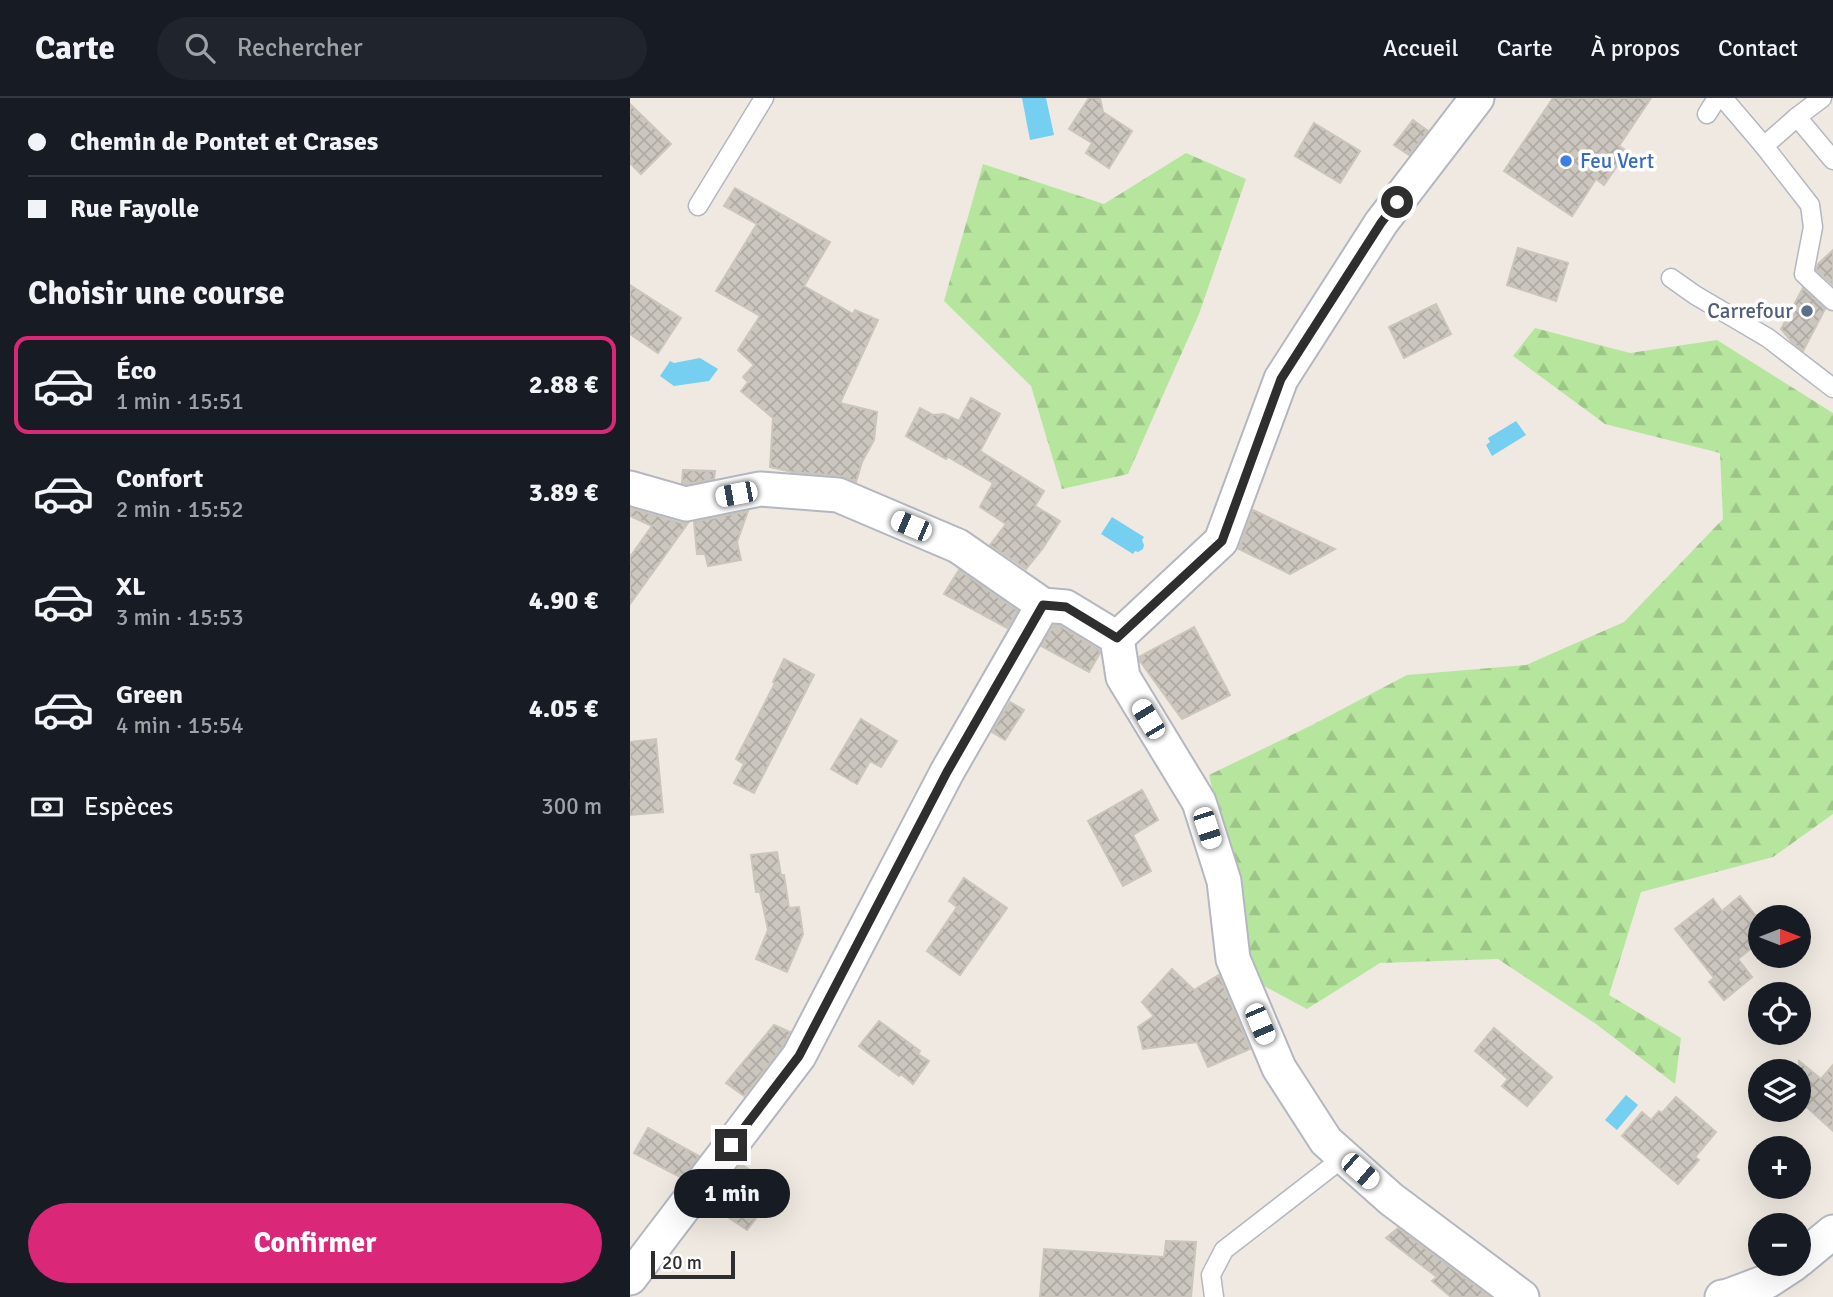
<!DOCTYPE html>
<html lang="fr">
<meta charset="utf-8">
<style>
:root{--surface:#171b24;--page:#20242c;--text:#f1f3f6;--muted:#9ea1a6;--line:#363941;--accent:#db2777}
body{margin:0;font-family:Signika,sans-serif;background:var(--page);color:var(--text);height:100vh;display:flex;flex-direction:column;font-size:26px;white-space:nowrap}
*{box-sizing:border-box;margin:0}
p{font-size:23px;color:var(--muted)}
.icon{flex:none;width:38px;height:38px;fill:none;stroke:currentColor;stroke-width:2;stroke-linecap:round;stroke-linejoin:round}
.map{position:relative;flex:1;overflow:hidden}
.details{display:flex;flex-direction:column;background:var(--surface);width:630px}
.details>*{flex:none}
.guide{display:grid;align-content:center;height:154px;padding:0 28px;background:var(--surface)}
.needle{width:46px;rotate:90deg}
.controls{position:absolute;left:1118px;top:807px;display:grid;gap:14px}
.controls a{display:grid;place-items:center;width:63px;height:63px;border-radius:50%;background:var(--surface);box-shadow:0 7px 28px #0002;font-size:35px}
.scale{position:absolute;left:21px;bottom:18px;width:84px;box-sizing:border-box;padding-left:7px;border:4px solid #2e2e2e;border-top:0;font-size:19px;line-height:24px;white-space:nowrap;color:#2e2e2e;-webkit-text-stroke:5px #fff;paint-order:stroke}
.end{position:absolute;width:32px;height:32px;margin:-16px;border:9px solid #2e2e2e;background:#fff;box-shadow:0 0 0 4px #fff}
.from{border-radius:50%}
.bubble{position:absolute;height:49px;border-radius:24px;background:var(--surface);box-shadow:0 7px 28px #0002;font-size:23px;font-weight:700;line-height:49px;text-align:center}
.car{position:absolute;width:21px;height:42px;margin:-21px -10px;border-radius:9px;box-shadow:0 0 5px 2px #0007;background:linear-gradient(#fff 24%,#345 0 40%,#fff 0 76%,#345 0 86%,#fff 0)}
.guide b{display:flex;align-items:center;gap:24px;height:66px;font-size:26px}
.guide b+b{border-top:2px solid var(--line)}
.guide i{width:18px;height:18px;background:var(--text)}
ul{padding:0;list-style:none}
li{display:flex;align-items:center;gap:21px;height:98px;margin:0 14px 10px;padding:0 14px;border:4px solid transparent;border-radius:14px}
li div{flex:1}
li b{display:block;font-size:26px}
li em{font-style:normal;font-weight:700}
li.on{border-color:var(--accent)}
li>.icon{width:63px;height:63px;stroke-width:1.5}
h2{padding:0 28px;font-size:32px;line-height:84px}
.pay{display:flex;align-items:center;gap:18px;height:77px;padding:0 28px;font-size:26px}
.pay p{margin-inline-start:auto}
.primary-button{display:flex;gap:14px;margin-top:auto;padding:14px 28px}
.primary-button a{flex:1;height:80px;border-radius:42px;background:var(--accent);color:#fff;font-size:28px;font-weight:700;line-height:80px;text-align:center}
header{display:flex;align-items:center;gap:42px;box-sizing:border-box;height:98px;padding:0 35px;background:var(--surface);border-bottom:2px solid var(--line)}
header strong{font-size:33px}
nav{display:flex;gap:38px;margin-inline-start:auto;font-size:24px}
.search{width:490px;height:63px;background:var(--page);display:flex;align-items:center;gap:18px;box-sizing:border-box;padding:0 24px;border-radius:38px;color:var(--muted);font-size:26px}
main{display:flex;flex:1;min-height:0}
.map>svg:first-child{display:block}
</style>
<header>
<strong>Carte</strong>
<div class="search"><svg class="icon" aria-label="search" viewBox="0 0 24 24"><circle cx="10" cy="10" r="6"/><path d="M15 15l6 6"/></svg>Rechercher</div>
<nav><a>Accueil</a><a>Carte</a><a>À propos</a><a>Contact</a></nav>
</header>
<main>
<section class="details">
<div class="guide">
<b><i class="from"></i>Chemin de Pontet et Crases</b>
<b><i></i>Rue Fayolle</b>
</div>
<h2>Choisir une course</h2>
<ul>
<li class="on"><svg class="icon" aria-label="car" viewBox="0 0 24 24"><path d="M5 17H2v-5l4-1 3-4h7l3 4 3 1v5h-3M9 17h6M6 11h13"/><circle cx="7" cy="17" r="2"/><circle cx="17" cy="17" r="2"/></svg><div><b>Éco</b><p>1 min · 15:51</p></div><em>2.88 €</em></li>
<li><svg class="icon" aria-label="car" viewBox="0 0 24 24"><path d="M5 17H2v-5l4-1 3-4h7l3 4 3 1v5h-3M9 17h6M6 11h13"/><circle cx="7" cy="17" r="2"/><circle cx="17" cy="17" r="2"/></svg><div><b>Confort</b><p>2 min · 15:52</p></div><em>3.89 €</em></li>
<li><svg class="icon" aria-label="car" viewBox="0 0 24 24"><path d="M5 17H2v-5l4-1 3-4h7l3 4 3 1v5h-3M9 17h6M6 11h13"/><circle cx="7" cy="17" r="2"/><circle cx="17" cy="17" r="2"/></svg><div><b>XL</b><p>3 min · 15:53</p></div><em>4.90 €</em></li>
<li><svg class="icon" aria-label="car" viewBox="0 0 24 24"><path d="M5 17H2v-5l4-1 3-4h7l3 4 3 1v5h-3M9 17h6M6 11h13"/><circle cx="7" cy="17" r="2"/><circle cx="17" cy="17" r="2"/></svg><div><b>Green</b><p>4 min · 15:54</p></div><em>4.05 €</em></li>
</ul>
<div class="pay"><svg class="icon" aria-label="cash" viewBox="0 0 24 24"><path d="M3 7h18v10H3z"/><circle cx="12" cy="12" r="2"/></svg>Espèces<p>300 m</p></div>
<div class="primary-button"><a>Confirmer</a></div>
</section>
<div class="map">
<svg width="1203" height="1199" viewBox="0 0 1203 1199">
<defs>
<pattern id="forest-firs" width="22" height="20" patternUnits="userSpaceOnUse" patternTransform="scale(1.75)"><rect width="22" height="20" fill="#b6e59e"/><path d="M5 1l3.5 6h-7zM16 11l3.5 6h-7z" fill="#9dc588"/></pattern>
<pattern id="building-cross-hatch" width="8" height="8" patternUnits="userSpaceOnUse" patternTransform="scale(1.75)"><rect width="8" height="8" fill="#cbc7bf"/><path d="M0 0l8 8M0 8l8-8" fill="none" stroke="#afaba4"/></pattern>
</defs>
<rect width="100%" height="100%" fill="#efe9e1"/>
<g fill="url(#forest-firs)">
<polygon points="556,55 616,81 569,216 498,376 432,391 401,288 314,203 353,66 474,106"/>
<polygon points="905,230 1000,255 1087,242 1203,315 1203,716 1143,759 1011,794 979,897 1051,940 1045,986 966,926 868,861 750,865 677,911 623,882 602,776 579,677 682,627 777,577 896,567 994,524 1093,421 1090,355 975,326 883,258"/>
</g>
<g fill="#75cff0">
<polygon points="392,0 416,0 424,37 400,42"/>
<polygon points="70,260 88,271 79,283 44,288 30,278 40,263 44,265"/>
<polygon points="886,323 896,337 862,358 856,347 860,344 858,340"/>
<polygon points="482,419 514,439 512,442 514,447 513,451 508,454 505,453 503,456 471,436"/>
<polygon points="996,997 1008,1007 987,1032 975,1022"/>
</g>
<g fill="url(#building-cross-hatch)" stroke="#cbc5ba" stroke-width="2">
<polygon points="459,0 470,0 473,14 502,33 479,70 456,55 462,45 439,31"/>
<polygon points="923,0 1021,0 989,48 997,53 974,87 966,81 942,118 874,73"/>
<polygon points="0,6 41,46 11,76 0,65"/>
<polygon points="783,22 798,33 779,57 764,47"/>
<polygon points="684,25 730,53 710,85 665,58"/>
<polygon points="105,90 200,144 174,188 223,216 225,212 248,222 210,305 247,314 244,342 232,364 226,384 210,378 162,374 140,369 143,320 111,293 118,284 113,279 124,267 108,252 130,218 86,193 127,126 94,108"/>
<polygon points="888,150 938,165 926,203 877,187"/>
<polygon points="1203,152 1203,187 1186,172 1188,166"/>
<polygon points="0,187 51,220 28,255 0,236"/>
<polygon points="1173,190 1195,211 1173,253 1163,245 1151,231"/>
<polygon points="806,206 821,236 774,260 759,229"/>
<polygon points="341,300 370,316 350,353 414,393 405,408 430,423 413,450 396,471 360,447 376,426 350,409 363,385 318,359 316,361 276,338 290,310 303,317 314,316 329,323"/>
<polygon points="53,372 85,373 84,381 57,386 52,385"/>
<polygon points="0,410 51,425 58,425 0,506 0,459 22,428 0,418"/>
<polygon points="623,412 705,451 660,476 609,451"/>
<polygon points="118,413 107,444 111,462 78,468 75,456 67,456 64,424"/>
<polygon points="329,472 388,513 377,530 314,496"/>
<polygon points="424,527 430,528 469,552 470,555 459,574 411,548"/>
<polygon points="564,529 600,597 552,621 510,563 509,559"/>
<polygon points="154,561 184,577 124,695 104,685 114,666 106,661 145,585 143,584"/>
<polygon points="380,604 394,612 375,642 362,634"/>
<polygon points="231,621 267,643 251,669 240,663 227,686 201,671"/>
<polygon points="26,641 33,714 0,717 0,644"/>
<polygon points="512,692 528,722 503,737 521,773 493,788 458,723"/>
<polygon points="147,754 151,777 154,777 159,810 169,809 173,836 157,874 126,861 138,832 130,794 126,794 121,757"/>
<polygon points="334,780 377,810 330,877 297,853 327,809 319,803"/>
<polygon points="1110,798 1130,823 1130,843 1108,861 1122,879 1094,902 1079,884 1084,880 1045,831 1083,801 1092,813"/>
<polygon points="542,871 564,892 589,877 620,951 578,969 567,944 513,951 508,929 524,918 512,904"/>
<polygon points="249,923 290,953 288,956 299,963 283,986 271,976 269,978 229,948"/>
<polygon points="144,927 160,934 153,948 114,998 96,985"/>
<polygon points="864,930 922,979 897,1008 872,988 878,981 845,953"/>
<polygon points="1169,963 1191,981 1203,967 1203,1033 1169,1002"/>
<polygon points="1046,999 1086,1034 1065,1059 1069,1062 1048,1086 992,1038 1012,1014 1021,1022 1029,1013 1032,1015"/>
<polygon points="18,1030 69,1058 52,1080 4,1055"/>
<polygon points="111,1066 124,1075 111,1094 134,1110 117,1132 80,1107"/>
<polygon points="768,1130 860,1199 821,1199 802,1183 807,1179 756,1140"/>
<polygon points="536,1143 566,1144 561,1199 410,1199 414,1151 534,1159"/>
</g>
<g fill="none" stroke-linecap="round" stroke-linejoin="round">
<g stroke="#b4b7c1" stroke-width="21">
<g id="service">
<polyline points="1093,0 1134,48 1180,107 1183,129 1174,176 1203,203"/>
<polyline points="1077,16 1087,0"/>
<polyline points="1167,19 1203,62"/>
<polyline points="1134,48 1167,19 1192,0"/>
<polyline points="68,108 134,0"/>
<polyline points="1041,180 1065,197 1138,240 1203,290"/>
<polyline points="584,1199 581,1177 594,1152 714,1059"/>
</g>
</g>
<g stroke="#b4b7c1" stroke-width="37">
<g id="minor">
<polyline points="0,390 56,406 130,391 208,397 328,448 413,507 436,509 487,540 493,579 569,704 594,783 603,861 649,970 696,1043 761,1101 892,1199"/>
<polyline points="487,540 591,443 651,281 751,125 847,0"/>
<polyline points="1169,1162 1203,1134"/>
<polyline points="0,1180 169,958 317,674 413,507"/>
<polyline points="1092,1199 1098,1198 1138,1183 1164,1166"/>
</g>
</g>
<use href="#service" stroke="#fff" stroke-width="18"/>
<use href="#minor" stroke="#fff" stroke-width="33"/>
</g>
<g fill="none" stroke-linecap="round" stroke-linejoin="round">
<polyline stroke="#2e2e2e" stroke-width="9" points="101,1047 169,958 317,674 413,507 436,509 487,540 592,443 651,281 751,125 767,104"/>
</g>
<circle fill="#3f7fe0" stroke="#fff" stroke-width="2.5" cx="936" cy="63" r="7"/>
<circle fill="#5c6f8a" stroke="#fff" stroke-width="2.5" cx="1177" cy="213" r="7"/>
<g text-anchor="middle" stroke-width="7" stroke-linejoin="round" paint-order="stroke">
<g font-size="21" fill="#366cbe" stroke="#fff" text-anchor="start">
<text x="950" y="70">Feu Vert</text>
</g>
<g font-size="21" fill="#4e5e75" stroke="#fff" text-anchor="end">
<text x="1163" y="220">Carrefour</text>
</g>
</g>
</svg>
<div class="controls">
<a><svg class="needle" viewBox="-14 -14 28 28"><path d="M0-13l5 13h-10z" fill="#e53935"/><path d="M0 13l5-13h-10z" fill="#9ea1a6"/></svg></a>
<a><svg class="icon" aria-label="locate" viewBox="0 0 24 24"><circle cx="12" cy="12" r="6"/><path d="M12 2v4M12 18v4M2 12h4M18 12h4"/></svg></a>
<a><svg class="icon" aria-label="layers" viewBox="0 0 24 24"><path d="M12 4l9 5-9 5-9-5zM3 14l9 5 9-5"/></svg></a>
<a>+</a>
<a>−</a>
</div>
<div class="scale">20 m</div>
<i class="end from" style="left:767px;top:104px"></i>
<i class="end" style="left:101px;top:1047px"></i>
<div class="bubble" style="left:44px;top:1071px;width:116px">1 min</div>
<i class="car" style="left:106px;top:396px;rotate:259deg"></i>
<i class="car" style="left:281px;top:428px;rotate:293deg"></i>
<i class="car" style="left:518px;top:621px;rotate:329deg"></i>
<i class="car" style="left:577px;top:730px;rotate:162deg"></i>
<i class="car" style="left:630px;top:926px;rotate:157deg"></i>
<i class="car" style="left:730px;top:1073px;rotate:131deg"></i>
</div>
</main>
